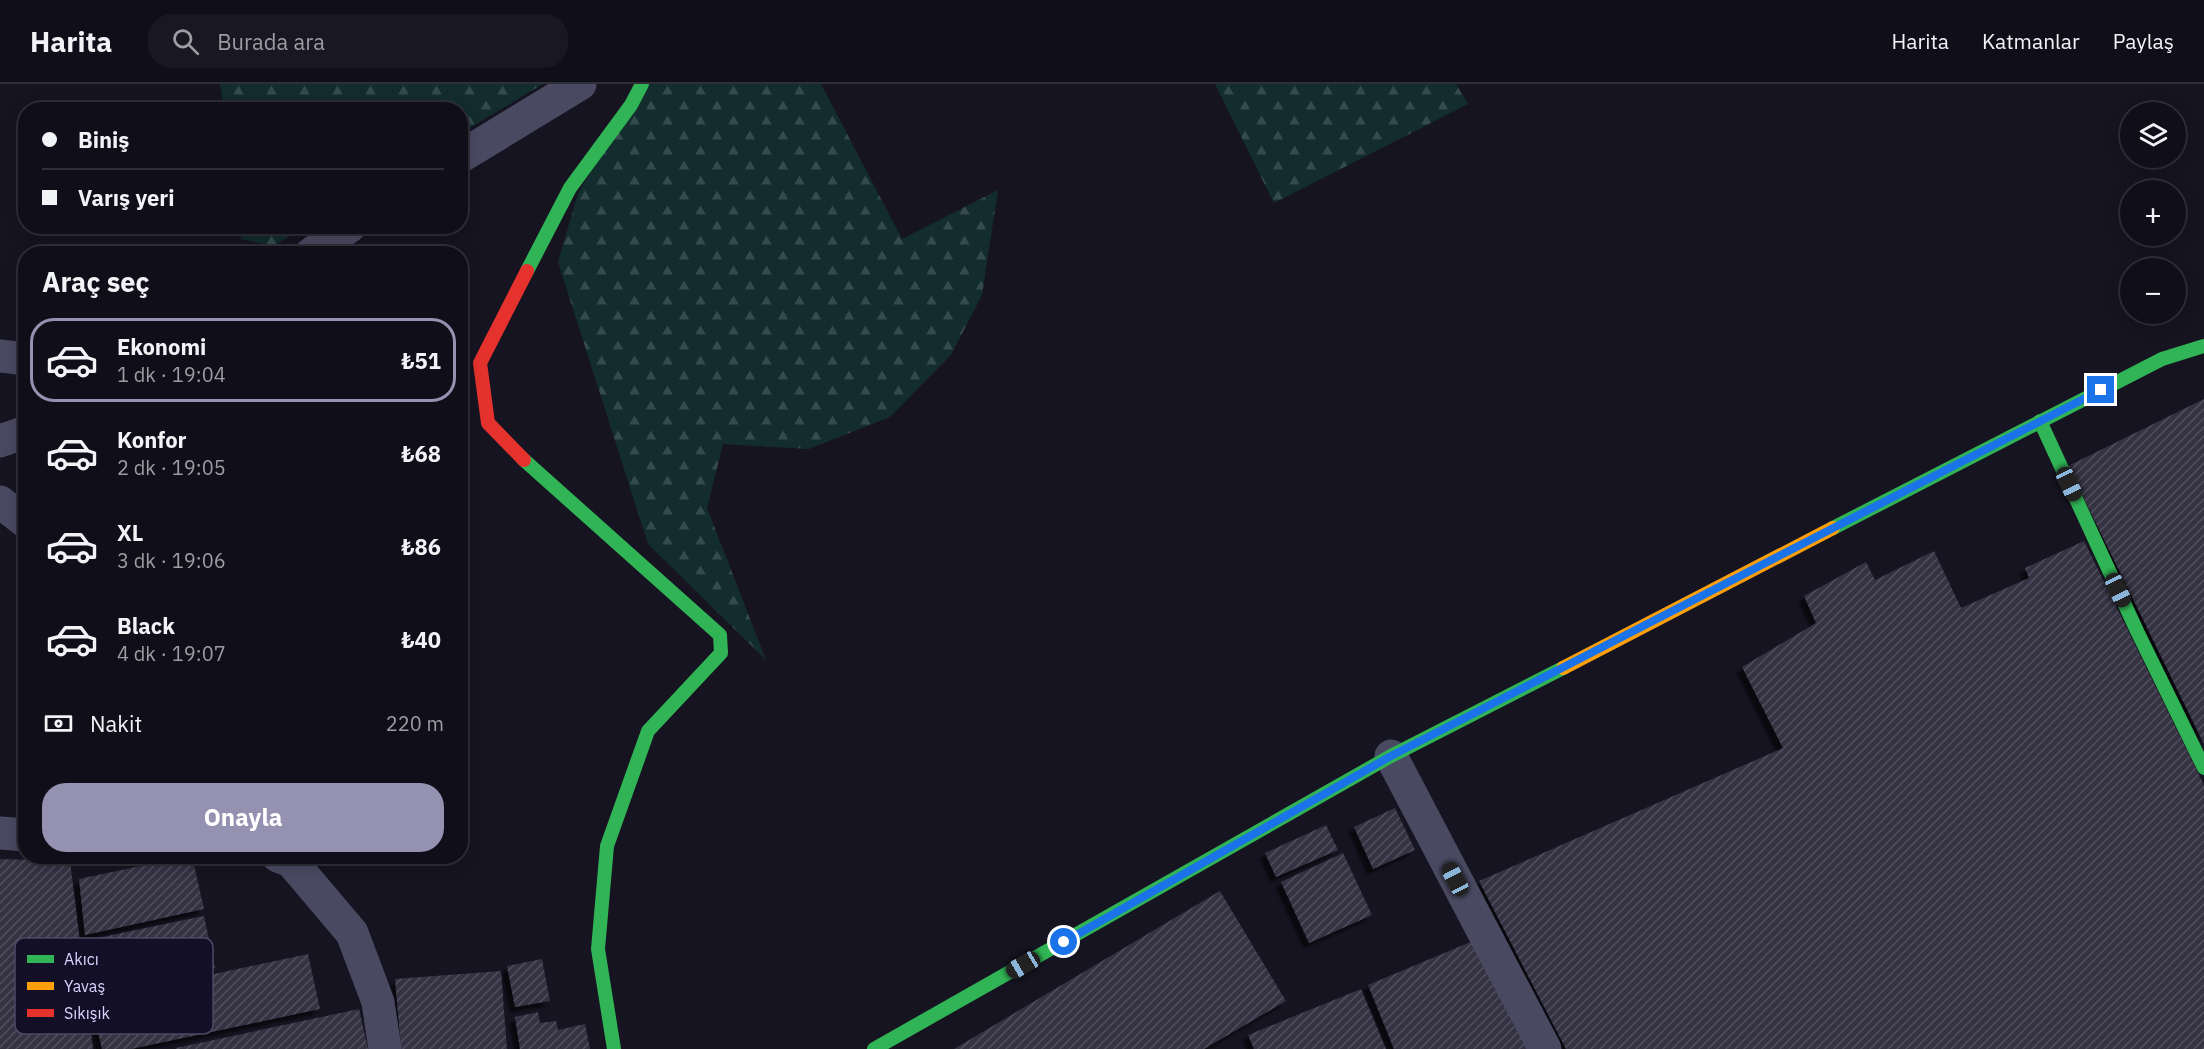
<!DOCTYPE html>
<html lang="tr">
<meta charset="utf-8">
<style>
:root{--surface:#100f19;--page:#191822;--text:#f1f3f6;--muted:#9c9ca2;--line:#302f38;--accent:#9591b1}
body{margin:0;font-family:"IBM Plex Sans",sans-serif;background:var(--page);color:var(--text);height:100vh;display:flex;flex-direction:column;font-size:22px;white-space:nowrap}
*{box-sizing:border-box;margin:0}
p{font-size:20px;color:var(--muted)}
.icon{flex:none;width:33px;height:33px;fill:none;stroke:currentColor;stroke-width:2;stroke-linecap:round;stroke-linejoin:round}
.map{position:relative;flex:1;overflow:hidden}
.sheet{position:absolute;left:18px;top:162px;width:450px;height:618px;display:flex;flex-direction:column;background:var(--surface);border-radius:24px;box-shadow:0 3px 15px #0003,0 0 0 2px var(--line)}
.sheet>*{flex:none}
.banner{position:absolute;left:18px;top:18px;width:450px;height:132px;border-radius:24px;box-shadow:0 3px 15px #0003,0 0 0 2px var(--line);display:grid;align-content:center;height:132px;padding:0 24px;background:var(--surface)}
.controls{position:absolute;left:2120px;top:18px;display:grid;gap:12px}
.controls a{display:grid;place-items:center;width:66px;height:66px;border-radius:50%;background:var(--surface);box-shadow:0 3px 15px #0003,0 0 0 2px var(--line);font-size:30px}
.end{position:absolute;width:27px;height:27px;margin:-14px;border:8px solid #1a73e8;background:#fff;box-shadow:0 0 0 3px #fff}
.from{border-radius:50%}
.car{position:absolute;width:18px;height:36px;margin:-18px -9px;border-radius:8px;box-shadow:0 0 4px 2px #0007;background:linear-gradient(#222 24%,#8ab4d8 0 40%,#222 0 76%,#8ab4d8 0 86%,#222 0)}
.banner b{display:flex;align-items:center;gap:21px;height:57px;font-size:22px}
.banner b+b{border-top:2px solid var(--line)}
.banner i{width:15px;height:15px;background:var(--text)}
ul{padding:0;list-style:none}
li{display:flex;align-items:center;gap:18px;height:84px;margin:0 12px 9px;padding:0 12px;border:3px solid transparent;border-radius:24px}
li div{flex:1}
li b{display:block;font-size:22px}
li em{font-style:normal;font-weight:700}
li.selected{border-color:var(--accent)}
li>.icon{width:54px;height:54px;stroke-width:1.5}
h2{padding:0 24px;font-size:27px;line-height:72px}
.pay{display:flex;align-items:center;gap:15px;height:66px;padding:0 24px;font-size:22px}
.pay p{margin-inline-start:auto}
.primary-button{display:flex;gap:12px;margin-top:auto;padding:12px 24px}
.primary-button a{flex:1;height:69px;border-radius:24px;background:var(--accent);color:#fff;font-size:24px;font-weight:700;line-height:69px;text-align:center}
header{display:flex;align-items:center;gap:36px;box-sizing:border-box;height:84px;padding:0 30px;background:var(--surface);border-bottom:2px solid var(--line)}
header strong{font-size:28px}
nav{display:flex;gap:33px;margin-inline-start:auto;font-size:21px}
.search{width:420px;height:54px;background:var(--page);display:flex;align-items:center;gap:15px;box-sizing:border-box;padding:0 21px;border-radius:24px;color:var(--muted);font-size:22px}
.map>svg:first-child{display:block}
</style>
<header>
<strong>Harita</strong>
<div class="search"><svg class="icon" aria-label="search" viewBox="0 0 24 24"><circle cx="10" cy="10" r="6"/><path d="M15 15l6 6"/></svg>Burada ara</div>
<nav><a>Harita</a><a>Katmanlar</a><a>Paylaş</a></nav>
</header>
<div class="map">
<svg width="2204" height="965" viewBox="0 0 2204 965">
<defs>
<pattern id="forest-firs" width="22" height="20" patternUnits="userSpaceOnUse" patternTransform="scale(1.5)"><rect width="22" height="20" fill="#132c2d"/><path d="M5 1l3.5 6h-7zM16 11l3.5 6h-7z" fill="#354a4c"/></pattern>
<pattern id="building-hatch" width="6" height="6" patternUnits="userSpaceOnUse" patternTransform="scale(1.5)"><rect width="6" height="6" fill="#343243"/><path d="M-1 1l2-2M0 6l6-6M5 7l2-2" fill="none" stroke="#514f5f"/></pattern>
<filter id="shadow"><feDropShadow dx="-5.5" dy="5.5" stdDeviation="1.5" flood-color="#0009"/></filter>
</defs>
<rect width="100%" height="100%" fill="#161421"/>
<g fill="url(#forest-firs)">
<polygon points="220,0 543,0 461,49 460,26 224,25"/>
<polygon points="644,0 821,0 902,155 998,106 982,211 951,271 890,333 809,365 723,360 707,424 766,576 648,460 558,178 578,109"/>
<polygon points="1215,0 1456,0 1468,20 1274,119"/>
<polygon points="240,143 240,142 305,143 273,162 241,155"/>
</g>
<g fill="url(#building-hatch)" filter="url(#shadow)">
<polygon points="2204,315 2204,660 2068,382"/>
<polygon points="2084,457 2204,701 2204,965 1566,965 1479,797 1783,664 1742,583 1816,539 1804,512 1866,478 1875,496 1934,467 1961,524 2029,494 2025,484"/>
<polygon points="1395,724 1415,766 1373,785 1354,743"/>
<polygon points="1326,741 1338,766 1276,793 1265,769"/>
<polygon points="1343,769 1372,831 1309,859 1281,798"/>
<polygon points="188,772 192,772 204,825 85,851 79,795"/>
<polygon points="0,775 70,777 93,965 0,965"/>
<polygon points="1220,807 1286,917 1204,965 954,965"/>
<polygon points="204,832 215,884 92,910 88,856"/>
<polygon points="1480,854 1527,965 1394,965 1368,901"/>
<polygon points="308,870 320,925 131,965 102,965 91,916"/>
<polygon points="542,875 550,917 515,923 507,882"/>
<polygon points="501,887 507,965 401,965 395,895"/>
<polygon points="1361,905 1386,965 1254,965 1248,951"/>
<polygon points="359,925 368,965 176,965 176,964"/>
<polygon points="538,928 540,939 556,937 558,946 585,940 590,965 520,965 515,933"/>
</g>
<g fill="none" stroke-linecap="round" stroke-linejoin="round">
<g stroke="#4a4962" stroke-width="33">
<polyline points="460,73 580,0"/>
<polyline points="311,170 350,142"/>
<polyline points="0,272 26,275"/>
<polyline points="0,357 26,348"/>
<polyline points="0,418 26,438"/>
<polyline points="1391,672 1545,965"/>
<polyline points="0,749 26,751"/>
<polyline points="278,772 291,777 352,849 378,918 385,965"/>
</g>
<g stroke="#30b455" stroke-width="14">
<polyline points="527,187 570,104 631,21 642,0"/>
<polyline points="2040,337 2137,547 2204,684"/>
<polyline points="524,376 720,551 721,569 648,647 607,762 598,865 614,965"/>
<polyline points="1833,444 2162,275 2204,262"/>
<polyline points="874,965 1391,672 1563,584"/>
</g>
<polyline stroke="#ff9f0a" stroke-width="14" points="1563,584 1833,444"/>
<polyline stroke="#e5322d" stroke-width="14" points="524,376 488,339 480,279 527,187"/>
</g>
<g fill="none" stroke-linecap="round" stroke-linejoin="round">
<polyline stroke="#1a73e8" stroke-width="8" points="1064,858 1391,672 2101,306"/>
</g>
<rect x="15" y="854" width="198" height="96" rx="9" fill="#130f26" stroke="#4e4a67" stroke-width="1.5"/>
<rect x="27" y="871" width="27" height="8" fill="#30b455"/>
<rect x="27" y="898" width="27" height="8" fill="#ff9f0a"/>
<rect x="27" y="925" width="27" height="8" fill="#e5322d"/>
<g font-size="16" fill="#d9d4ff">
<text x="64" y="881">Akıcı</text>
<text x="64" y="908">Yavaş</text>
<text x="64" y="935">Sıkışık</text>
</g>
</svg>
<div class="controls">
<a><svg class="icon" aria-label="layers" viewBox="0 0 24 24"><path d="M12 4l9 5-9 5-9-5zM3 14l9 5 9-5"/></svg></a>
<a>+</a>
<a>−</a>
</div>
<i class="end from" style="left:1064px;top:858px"></i>
<i class="end" style="left:2101px;top:306px"></i>
<i class="car" style="left:2069px;top:400px;rotate:155deg"></i>
<i class="car" style="left:2118px;top:506px;rotate:155deg"></i>
<i class="car" style="left:1455px;top:795px;rotate:332deg"></i>
<i class="car" style="left:1023px;top:881px;rotate:240deg"></i>
<div class="banner">
<b><i class="from"></i>Biniş</b>
<b><i></i>Varış yeri</b>
</div>
<section class="sheet">
<h2>Araç seç</h2>
<ul>
<li class="selected"><svg class="icon" aria-label="car" viewBox="0 0 24 24"><path d="M5 17H2v-5l4-1 3-4h7l3 4 3 1v5h-3M9 17h6M6 11h13"/><circle cx="7" cy="17" r="2"/><circle cx="17" cy="17" r="2"/></svg><div><b>Ekonomi</b><p>1 dk · 19:04</p></div><em>₺51</em></li>
<li><svg class="icon" aria-label="car" viewBox="0 0 24 24"><path d="M5 17H2v-5l4-1 3-4h7l3 4 3 1v5h-3M9 17h6M6 11h13"/><circle cx="7" cy="17" r="2"/><circle cx="17" cy="17" r="2"/></svg><div><b>Konfor</b><p>2 dk · 19:05</p></div><em>₺68</em></li>
<li><svg class="icon" aria-label="car" viewBox="0 0 24 24"><path d="M5 17H2v-5l4-1 3-4h7l3 4 3 1v5h-3M9 17h6M6 11h13"/><circle cx="7" cy="17" r="2"/><circle cx="17" cy="17" r="2"/></svg><div><b>XL</b><p>3 dk · 19:06</p></div><em>₺86</em></li>
<li><svg class="icon" aria-label="car" viewBox="0 0 24 24"><path d="M5 17H2v-5l4-1 3-4h7l3 4 3 1v5h-3M9 17h6M6 11h13"/><circle cx="7" cy="17" r="2"/><circle cx="17" cy="17" r="2"/></svg><div><b>Black</b><p>4 dk · 19:07</p></div><em>₺40</em></li>
</ul>
<div class="pay"><svg class="icon" aria-label="cash" viewBox="0 0 24 24"><path d="M3 7h18v10H3z"/><circle cx="12" cy="12" r="2"/></svg>Nakit<p>220 m</p></div>
<div class="primary-button"><a>Onayla</a></div>
</section>
</div>
